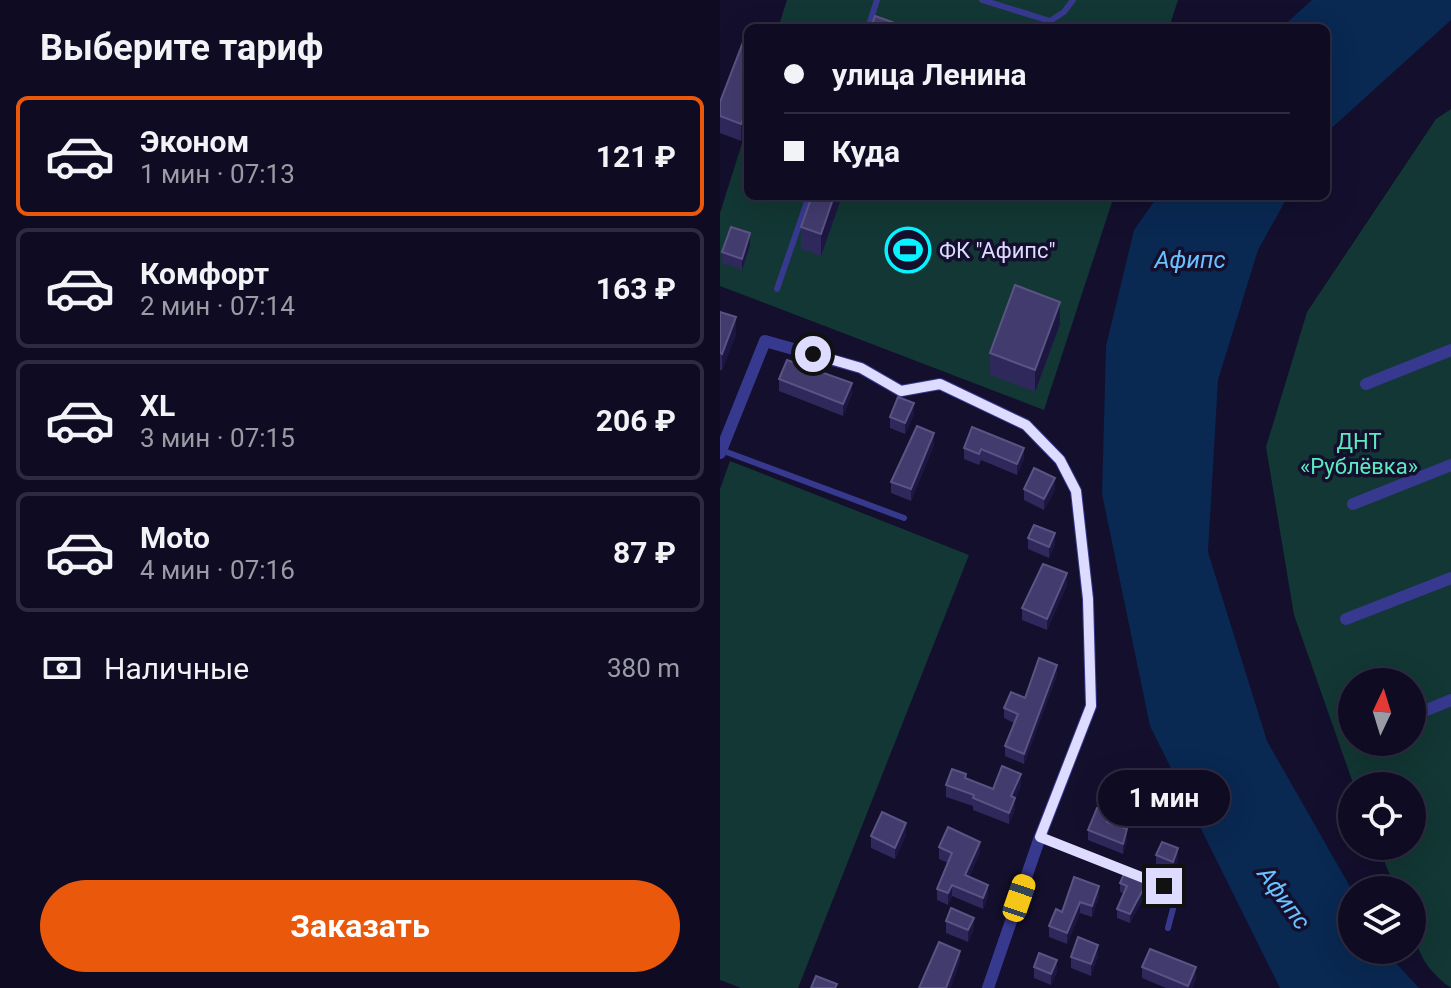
<!DOCTYPE html>
<html lang="ru">
<meta charset="utf-8">
<style>
:root{--surface:#0e0b22;--page:#17142a;--text:#f1f3f6;--muted:#9b9ba5;--line:#2e2b40;--accent:#ea580c}
body{margin:0;font-family:Roboto,sans-serif;background:var(--page);color:var(--text);height:100vh;display:flex;flex-direction:column;font-size:30px;white-space:nowrap}
*{box-sizing:border-box;margin:0}
p{font-size:26px;color:var(--muted)}
.icon{flex:none;width:44px;height:44px;fill:none;stroke:currentColor;stroke-width:2;stroke-linecap:round;stroke-linejoin:round}
.map{position:relative;flex:1;overflow:hidden}
.drawer{display:flex;flex-direction:column;background:var(--surface);width:720px}
.drawer>*{flex:none}
.banner{position:absolute;left:24px;top:24px;width:586px;height:176px;border-radius:12px;box-shadow:0 8px 32px #0002,0 0 0 2px var(--line);display:grid;align-content:center;height:176px;padding:0 40px;background:var(--surface)}
.needle{width:52px;rotate:4deg}
.fabs{position:absolute;left:618px;top:668px;display:grid;gap:16px}
.fabs a{display:grid;place-items:center;width:88px;height:88px;border-radius:50%;background:var(--surface);box-shadow:0 8px 32px #0002,0 0 0 2px var(--line);font-size:40px}
.end{position:absolute;width:36px;height:36px;margin:-18px;border:10px solid #dddbff;background:#111;box-shadow:0 0 0 4px #111}
.from{border-radius:50%}
.bubble{position:absolute;height:56px;border-radius:28px;background:var(--surface);box-shadow:0 8px 32px #0002,0 0 0 2px var(--line);font-size:26px;font-weight:700;line-height:56px;text-align:center}
.car{position:absolute;width:24px;height:48px;margin:-24px -12px;border-radius:10px;box-shadow:0 0 6px 2px #0007;background:linear-gradient(#f5c518 24%,#345 0 40%,#f5c518 0 76%,#345 0 86%,#f5c518 0)}
.banner b{display:flex;align-items:center;gap:28px;height:76px;font-size:30px}
.banner b+b{border-top:2px solid var(--line)}
.banner i{width:20px;height:20px;background:var(--text)}
ul{padding:0;list-style:none}
li{display:flex;align-items:center;gap:24px;height:120px;margin:0 16px 12px;padding:0 24px;border:4px solid var(--line);border-radius:12px}
li div{flex:1}
li b{display:block;font-size:30px}
li em{font-style:normal;font-weight:700}
li.on{border-color:var(--accent)}
li>.icon{width:72px;height:72px;stroke-width:1.5}
h2{padding:0 40px;font-size:36px;line-height:96px}
.pay{display:flex;align-items:center;gap:20px;height:88px;padding:0 40px;font-size:30px}
.pay p{margin-inline-start:auto}
.action{display:flex;gap:16px;margin-top:auto;padding:16px 40px}
.action a{flex:1;height:92px;border-radius:48px;background:var(--accent);color:#fff;font-size:32px;font-weight:700;line-height:92px;text-align:center}
main{display:flex;flex:1;min-height:0}
.map>svg:first-child{display:block}
</style>
<main>
<section class="drawer">
<h2>Выберите тариф</h2>
<ul>
<li class="on"><svg class="icon" aria-label="car" viewBox="0 0 24 24"><path d="M5 17H2v-5l4-1 3-4h7l3 4 3 1v5h-3M9 17h6M6 11h13"/><circle cx="7" cy="17" r="2"/><circle cx="17" cy="17" r="2"/></svg><div><b>Эконом</b><p>1 мин · 07:13</p></div><em>121 ₽</em></li>
<li><svg class="icon" aria-label="car" viewBox="0 0 24 24"><path d="M5 17H2v-5l4-1 3-4h7l3 4 3 1v5h-3M9 17h6M6 11h13"/><circle cx="7" cy="17" r="2"/><circle cx="17" cy="17" r="2"/></svg><div><b>Комфорт</b><p>2 мин · 07:14</p></div><em>163 ₽</em></li>
<li><svg class="icon" aria-label="car" viewBox="0 0 24 24"><path d="M5 17H2v-5l4-1 3-4h7l3 4 3 1v5h-3M9 17h6M6 11h13"/><circle cx="7" cy="17" r="2"/><circle cx="17" cy="17" r="2"/></svg><div><b>XL</b><p>3 мин · 07:15</p></div><em>206 ₽</em></li>
<li><svg class="icon" aria-label="car" viewBox="0 0 24 24"><path d="M5 17H2v-5l4-1 3-4h7l3 4 3 1v5h-3M9 17h6M6 11h13"/><circle cx="7" cy="17" r="2"/><circle cx="17" cy="17" r="2"/></svg><div><b>Moto</b><p>4 мин · 07:16</p></div><em>87 ₽</em></li>
</ul>
<div class="pay"><svg class="icon" aria-label="cash" viewBox="0 0 24 24"><path d="M3 7h18v10H3z"/><circle cx="12" cy="12" r="2"/></svg>Наличные<p>380 m</p></div>
<div class="action"><a>Заказать</a></div>
</section>
<div class="map">
<svg width="731" height="988" viewBox="0 0 731 988">
<rect width="100%" height="100%" fill="#130f2d"/>
<g fill="#123734" fill-rule="evenodd">
<polygon points="67,0 458,0 449,28 58,28"/>
<path d="M 731,109 L 731,988 C 693,961 692,933 692,890 L 676,890 L 658,846 L 692,846 L 692,786 L 634,786 L 574,615 L 546,447 L 587,312 L 716,119 ZM 632,682 L 692,682 L 692,742 L 632,742 Z"/>
<polygon points="28,124 28,196 394,196 324,410 0,286 0,213"/>
<polygon points="10,461 249,555 78,988 21,988 0,980 0,489"/>
</g>
<g fill="#092852">
<polygon points="592,0 731,0 731,20 606,133 606,28 561,28"/>
<polygon points="438,196 568,196 538,250 498,380 488,552 547,741 632,890 632,950 667,950 673,960 699,988 560,988 430,726 382,494 386,346 414,230"/>
</g>
<g fill="none" stroke-linecap="round" stroke-linejoin="round">
<g stroke="#37398f" stroke-width="6">
<polyline points="262,0 330,21 344,12 353,0"/>
<polyline points="148,28 157,0"/>
<polyline points="57,289 89,196"/>
<polyline points="1,450 184,518"/>
<polyline points="320,837 444,886 455,901 448,928"/>
</g>
<g stroke="#37398f" stroke-width="12">
<polyline points="646,384 731,350"/>
<polyline points="0,453 45,341 141,368 181,391 220,384 306,425 340,460 356,491 368,599 371,706 320,837 268,988"/>
<polyline points="633,504 731,465"/>
<polyline points="626,619 731,578"/>
<polyline points="692,716 731,700"/>
</g>
</g>
<g fill="#2f285b">
<polygon points="28,38 21,141 0,133 0,102"/>
<polygon points="92,196 122,196 101,256 81,249 81,227"/>
<polygon points="30,245 22,270 2,263 2,252"/>
<polygon points="0,312 16,334 2,370 0,370"/>
<polygon points="340,324 315,392 270,375 270,353"/>
<polygon points="59,379 132,394 123,416 59,391"/>
<polygon points="194,414 185,434 170,428 170,417"/>
<polygon points="252,427 304,459 297,475 261,460 259,465 244,459 244,448"/>
<polygon points="214,445 191,501 171,493 171,482"/>
<polygon points="304,489 335,490 324,510 304,500"/>
<polygon points="308,538 335,544 329,558 308,549"/>
<polygon points="347,585 327,630 302,620 302,608"/>
<polygon points="337,675 304,764 285,756 285,746 294,723 284,718 284,708 305,698"/>
<polygon points="246,778 273,789 301,785 295,799 295,809 289,824 253,810 253,806 226,797 226,785"/>
<polygon points="390,823 407,839 403,854 368,840 368,830"/>
<polygon points="186,835 175,859 151,848 151,836"/>
<polygon points="219,847 260,853 249,877 268,896 263,909 232,896 228,905 217,900 217,889 228,863 219,859"/>
<polygon points="436,855 458,860 453,873 436,867"/>
<polygon points="354,877 379,897 372,917 360,913 347,944 329,937 329,926 342,912"/>
<polygon points="400,883 427,891 410,923 397,918 397,909 404,893 400,892"/>
<polygon points="226,921 254,929 248,942 226,933"/>
<polygon points="378,956 371,976 351,968 351,957"/>
<polygon points="314,967 337,972 331,985 314,978"/>
<polygon points="422,967 476,979 472,988 446,988 422,978"/>
</g>
<g fill="#1c1641">
<polygon points="28,106 28,123 21,141 21,124"/>
<polygon points="114,196 122,196 101,256 101,234"/>
<polygon points="30,233 30,245 22,270 22,259"/>
<polygon points="340,302 340,324 315,392 315,370"/>
<polygon points="16,317 16,334 2,370 2,354"/>
<polygon points="132,383 132,394 123,416 123,404"/>
<polygon points="194,403 194,414 185,434 185,423"/>
<polygon points="214,433 214,445 191,501 191,489"/>
<polygon points="304,448 304,459 297,475 297,464"/>
<polygon points="335,478 335,490 324,510 324,499"/>
<polygon points="335,533 335,544 329,558 329,547"/>
<polygon points="347,573 347,585 327,630 327,619"/>
<polygon points="337,665 337,675 304,764 304,754"/>
<polygon points="301,774 301,785 295,799 295,809 289,824 289,813 291,796"/>
<polygon points="186,823 186,835 175,859 175,848"/>
<polygon points="407,829 407,839 403,854 403,844"/>
<polygon points="260,842 260,853 245,887 245,875"/>
<polygon points="458,848 458,860 453,873 453,862"/>
<polygon points="427,882 427,891 410,923 410,914"/>
<polygon points="232,885 232,896 228,905 228,893"/>
<polygon points="268,885 268,896 263,909 263,898"/>
<polygon points="379,886 379,897 372,917 372,906"/>
<polygon points="360,902 360,913 347,944 347,933"/>
<polygon points="254,918 254,929 248,942 248,930"/>
<polygon points="378,945 378,956 371,976 371,964"/>
<polygon points="240,951 240,962 231,988 226,988"/>
<polygon points="337,960 337,972 331,985 331,974"/>
<polygon points="476,967 476,979 472,988 468,988"/>
</g>
<g fill="#423b6d" stroke="#5a5484" stroke-width="2">
<polygon points="155,16 175,23 173,28 151,28"/>
<polygon points="25,37 28,38 28,106 21,124 0,116 0,102"/>
<polygon points="92,196 114,196 101,234 81,227"/>
<polygon points="11,227 30,233 22,259 2,252"/>
<polygon points="295,285 340,302 315,370 270,353"/>
<polygon points="0,312 16,317 2,354 0,353"/>
<polygon points="67,360 132,383 123,404 59,379"/>
<polygon points="178,397 194,403 185,423 170,417"/>
<polygon points="197,426 214,433 191,489 171,482"/>
<polygon points="252,427 304,448 297,464 261,449 259,454 244,448"/>
<polygon points="314,468 335,478 324,499 304,489"/>
<polygon points="314,525 335,533 329,547 308,538"/>
<polygon points="323,564 347,573 327,619 302,608"/>
<polygon points="319,658 337,665 304,754 285,746 298,714 284,708 291,692 305,698"/>
<polygon points="282,766 301,774 291,796 295,798 289,813 253,798 254,795 226,785 232,769 246,774 245,778 273,789"/>
<polygon points="377,808 390,814 387,822 407,829 403,844 368,830"/>
<polygon points="162,812 186,823 175,848 151,836"/>
<polygon points="228,827 260,842 245,875 268,885 263,898 232,885 228,893 217,889 232,853 219,847"/>
<polygon points="442,842 458,848 453,862 436,855"/>
<polygon points="405,872 427,882 410,914 397,909 407,886 400,883"/>
<polygon points="354,877 379,886 372,906 360,902 347,933 329,926 336,909 342,912"/>
<polygon points="231,908 254,918 248,930 226,921"/>
<polygon points="358,937 378,945 371,964 351,957"/>
<polygon points="219,942 240,951 226,988 199,988"/>
<polygon points="430,949 476,967 468,986 422,967"/>
<polygon points="319,953 337,960 331,974 314,967"/>
<polygon points="96,976 117,984 115,988 91,988"/>
</g>
<g fill="none" stroke-linecap="round" stroke-linejoin="round">
<polyline stroke="#dddbff" stroke-width="10" points="93,354 141,368 181,391 220,384 306,425 340,460 356,491 368,599 371,706 320,837 444,886"/>
</g>
<defs>
<g id="stadium-ring" transform="scale(2.3)"><circle r="9.5" fill="#130f2d" stroke="#07f3ff" stroke-width="1.5"/><path d="M0-5a6.5 5 0 1 0 0 10a6.5 5 0 1 0 0-10ZM-3.5-1.8h7v3.6h-7Z" fill="#07f3ff"/></g>
</defs>
<g fill-rule="evenodd">
<use href="#stadium-ring" x="188" y="250"/>
</g>
<g text-anchor="middle" stroke-width="7" stroke-linejoin="round" paint-order="stroke">
<g font-size="22" fill="#dddbff" stroke="#130f2d" text-anchor="start">
<text x="219" y="258">ФК "Афипс"</text>
</g>
<g font-size="22" fill="#5de9bf" stroke="#130f2d">
<text x="639" y="449">ДНТ<tspan x="639" dy="25">«Рублёвка»</tspan></text>
</g>
<g font-size="24" font-style="italic" fill="#69c1ff" stroke="#130f2d">
<text x="470" y="268">Афипс</text>
<text transform="translate(564 898) rotate(54)" y="8">Афипс</text>
</g>
</g>
</svg>
<div class="fabs">
<a><svg class="needle" viewBox="-14 -14 28 28"><path d="M0-13l5 13h-10z" fill="#e53935"/><path d="M0 13l5-13h-10z" fill="#9b9ba5"/></svg></a>
<a><svg class="icon" aria-label="locate" viewBox="0 0 24 24"><circle cx="12" cy="12" r="6"/><path d="M12 2v4M12 18v4M2 12h4M18 12h4"/></svg></a>
<a><svg class="icon" aria-label="layers" viewBox="0 0 24 24"><path d="M12 4l9 5-9 5-9-5zM3 14l9 5 9-5"/></svg></a>
</div>
<i class="end from" style="left:93px;top:354px"></i>
<i class="end" style="left:444px;top:886px"></i>
<div class="bubble" style="left:378px;top:770px;width:132px">1 мин</div>
<i class="car" style="left:299px;top:898px;rotate:19deg"></i>
<div class="banner">
<b><i class="from"></i>улица Ленина</b>
<b><i></i>Куда</b>
</div>
</div>
</main>
